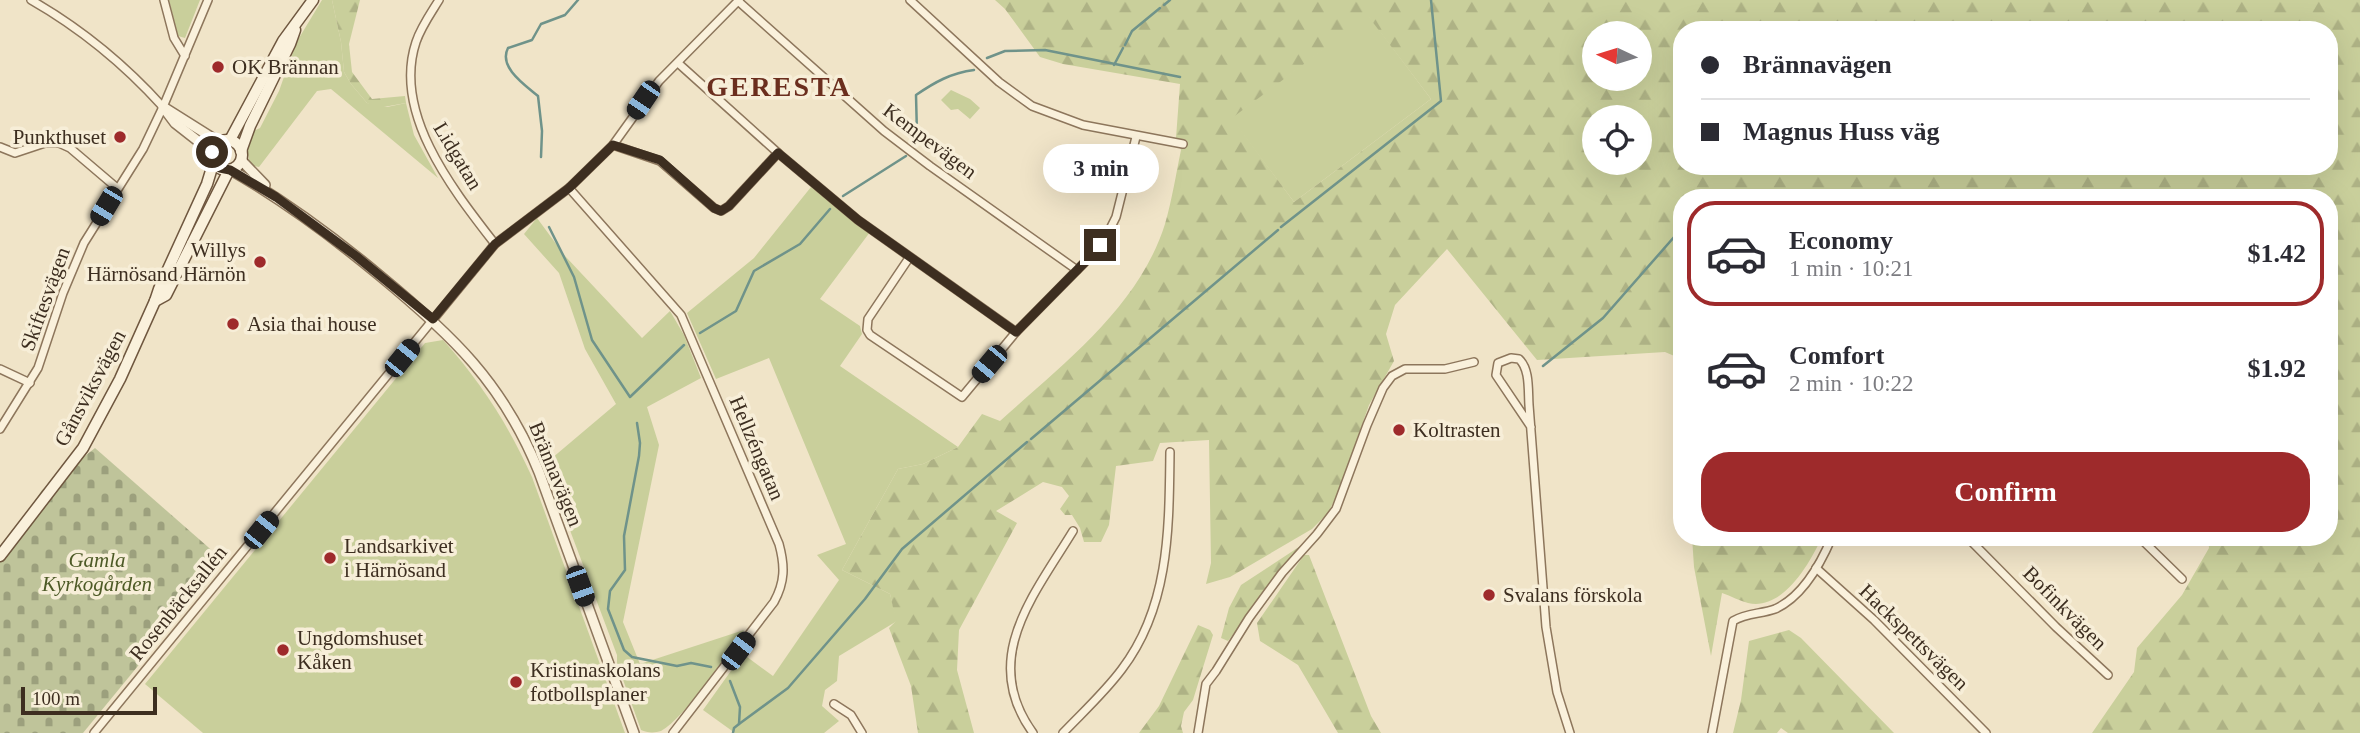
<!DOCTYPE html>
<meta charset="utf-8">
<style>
:root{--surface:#fff;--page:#f7f7f7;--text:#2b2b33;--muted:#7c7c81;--line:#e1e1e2;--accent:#9e2a2b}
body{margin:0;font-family:"Times New Roman",serif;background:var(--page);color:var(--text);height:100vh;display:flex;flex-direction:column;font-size:26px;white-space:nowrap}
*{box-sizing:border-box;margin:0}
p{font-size:23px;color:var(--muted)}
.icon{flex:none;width:38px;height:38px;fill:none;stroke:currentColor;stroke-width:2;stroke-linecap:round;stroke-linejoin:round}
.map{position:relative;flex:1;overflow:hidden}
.details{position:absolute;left:1673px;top:189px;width:665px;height:357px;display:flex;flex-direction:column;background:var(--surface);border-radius:28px;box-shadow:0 7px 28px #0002}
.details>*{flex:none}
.hud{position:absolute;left:1673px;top:21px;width:665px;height:154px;border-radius:28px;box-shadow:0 7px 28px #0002;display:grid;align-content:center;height:154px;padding:0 28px;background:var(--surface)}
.needle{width:46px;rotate:274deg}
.buttons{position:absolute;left:1582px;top:21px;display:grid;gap:14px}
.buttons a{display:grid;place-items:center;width:70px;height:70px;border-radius:50%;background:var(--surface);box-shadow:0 7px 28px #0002;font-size:35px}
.scale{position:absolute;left:21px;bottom:18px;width:136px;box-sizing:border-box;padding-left:7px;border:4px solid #3d2e20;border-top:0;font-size:19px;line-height:24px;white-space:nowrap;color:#3d2e20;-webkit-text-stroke:5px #f7eed8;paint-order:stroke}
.end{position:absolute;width:32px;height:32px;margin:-16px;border:9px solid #3d2e20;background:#fff;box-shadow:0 0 0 4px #fff}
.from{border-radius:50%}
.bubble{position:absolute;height:49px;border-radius:24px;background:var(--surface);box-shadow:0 7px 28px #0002;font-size:23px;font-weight:700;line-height:49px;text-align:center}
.car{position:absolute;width:21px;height:42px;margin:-21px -10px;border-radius:9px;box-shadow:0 0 5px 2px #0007;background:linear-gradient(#222 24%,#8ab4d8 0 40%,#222 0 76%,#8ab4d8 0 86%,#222 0)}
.hud b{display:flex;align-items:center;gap:24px;height:66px;font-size:26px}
.hud b+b{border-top:2px solid var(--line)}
.hud i{width:18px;height:18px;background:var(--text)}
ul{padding:12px 0 0;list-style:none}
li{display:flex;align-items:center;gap:21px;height:105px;margin:0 14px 10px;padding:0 14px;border:4px solid transparent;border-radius:28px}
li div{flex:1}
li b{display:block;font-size:26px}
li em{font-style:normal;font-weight:700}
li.on{border-color:var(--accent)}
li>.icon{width:63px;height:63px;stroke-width:1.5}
.action{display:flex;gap:14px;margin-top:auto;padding:14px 28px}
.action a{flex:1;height:80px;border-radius:28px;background:var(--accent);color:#fff;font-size:28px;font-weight:700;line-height:80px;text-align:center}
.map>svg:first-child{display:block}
</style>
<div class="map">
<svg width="2360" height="733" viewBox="0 0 2360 733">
<defs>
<pattern id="forest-firs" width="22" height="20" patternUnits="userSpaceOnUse" patternTransform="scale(1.75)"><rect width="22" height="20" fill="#c9cf9b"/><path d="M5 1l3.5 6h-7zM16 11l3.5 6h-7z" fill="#aeb285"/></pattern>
<pattern id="cemetery-stones" width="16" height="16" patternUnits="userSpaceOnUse" patternTransform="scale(1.75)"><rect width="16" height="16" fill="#bfc49a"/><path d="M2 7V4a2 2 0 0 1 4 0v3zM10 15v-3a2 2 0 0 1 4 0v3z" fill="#9ca07d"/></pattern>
</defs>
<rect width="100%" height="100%" fill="#f0e4c8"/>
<g fill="#c9cf9b">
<polygon points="169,0 200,0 185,38 178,36"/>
<polygon points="322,0 332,0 341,42 344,72 351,84 367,103 387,107 406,103 414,135 438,178 331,89 317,91 259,167 250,165 247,148 251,132 260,128 279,91 296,43"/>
<polygon points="1368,15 1431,99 1294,202 1231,118"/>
<polygon points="951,90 970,99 980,108 970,119 958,109 951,110 941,100"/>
<polygon points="811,187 870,232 820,299 860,326 862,334 840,366 958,447 923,464 898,469 842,570 890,594 897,621 839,656 837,681 825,690 822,706 839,721 824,733 735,733 703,710 743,654 773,676 839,580 817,555 846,544 769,358 716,379 687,313 754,258"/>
<path d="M 537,218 L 565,256 L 642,338 L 670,311 L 684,335 L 701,378 L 647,407 L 659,445 L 623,622 L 640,664 L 744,630 C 725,656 687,716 661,731 C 655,733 647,733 641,730 L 617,663 L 617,655 L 545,464 L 616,404 L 585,349 L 559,273 L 524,234 Z"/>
<path d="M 443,340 C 481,382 509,426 532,477 L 625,733 L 203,733 L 145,684 L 425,343 Z"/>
</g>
<g fill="url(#forest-firs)" fill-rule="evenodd">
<polygon points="332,0 360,0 349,44 352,72 372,99 405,96 406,103 378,108 367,103 351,84 344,72 341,42"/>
<path d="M 995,0 L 2360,0 L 2360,733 L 2092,733 L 2134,672 L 2137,648 L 2182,595 L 2209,548 L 2208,537 L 2329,537 L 2329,198 L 1682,198 L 1682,395 L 1679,358 L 1665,352 L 1537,360 L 1447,249 L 1395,305 L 1386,334 L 1394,361 L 1369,405 L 1338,493 L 1328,513 L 1312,529 L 1230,577 L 1206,584 L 1211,563 L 1209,440 L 1160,443 L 1153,461 L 1116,466 L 1109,525 L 1101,542 L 1084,542 L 1080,528 L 1072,515 L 1065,515 L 1060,509 L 1069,496 L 1062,487 L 1043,482 L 996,511 L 1017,523 L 959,630 L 957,670 L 974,733 L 918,733 L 911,686 L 889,628 L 896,621 L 890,594 L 842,570 L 898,469 L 923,464 L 958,447 L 982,414 L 1000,421 C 1062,365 1139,307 1165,224 C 1172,200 1176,174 1181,150 L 1176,138 L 1180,84 L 1063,64 L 1040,57 L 1005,9 ZM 1368,16 L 1431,99 L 1294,202 L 1232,118 ZM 1682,30 L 2329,30 L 2329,166 L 1682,166 ZM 1594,33 L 1640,33 L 1640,79 L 1594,79 ZM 1594,117 L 1640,117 L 1640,163 L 1594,163 Z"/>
<path d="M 1692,537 L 1822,537 C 1810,563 1783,611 1748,603 C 1740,601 1731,596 1722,593 L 1711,656 L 1694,567 Z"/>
<polygon points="1302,545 1228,641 1221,638 1229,608 1241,585"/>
<polygon points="1304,555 1309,555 1371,716 1381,733 1338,733 1298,665 1260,641 1257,623"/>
<polygon points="1198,625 1210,630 1213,635 1193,700 1184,712 1181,726 1183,733 1139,733 1159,706"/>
<polygon points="1789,630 1801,638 1894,733 1788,733 1781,728 1777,733 1733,733 1741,700 1749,641"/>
</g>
<polygon fill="url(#cemetery-stones)" points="95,448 224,561 83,733 0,733 0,555 42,490"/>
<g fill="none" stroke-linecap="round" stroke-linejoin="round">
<g stroke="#6f938a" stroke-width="2.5">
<polyline points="1164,5 1170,0"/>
<polyline points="1125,45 1132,31 1160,8"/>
<polyline points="987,58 1005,51 1045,50 1180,77"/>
<polyline points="1114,65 1123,48"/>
<path d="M 913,144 L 917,135 L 916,95 C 935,82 951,73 974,70"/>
<path d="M 541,157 L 542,131 L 538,96 C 525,85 498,67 508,48 L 532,40 L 541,24 L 565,15 L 578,0"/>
<polyline points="843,196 906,156"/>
<polyline points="549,227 574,277 592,340 630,397 684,345"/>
<polyline points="1281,227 1441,101 1431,0"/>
<polyline points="700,333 736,311 754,271 800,244 830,209"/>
<polyline points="1543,366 1603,318 1682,228"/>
<polyline points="637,423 640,443 639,456 624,536 625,570 610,591 608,609 624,650 632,657 677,666 691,663 711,667"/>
<polyline points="1031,439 1278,230"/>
<polyline points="730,681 740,707 739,724 734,728 733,733"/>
<polyline points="739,724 788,688 865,599 902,549 1027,442"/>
</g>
<g stroke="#8d765c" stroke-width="10">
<g id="minor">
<path d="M 31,0 C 80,28 126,66 163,107"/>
<polyline points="164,0 174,38 185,56"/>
<path d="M 439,0 C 431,13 421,27 416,42 C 392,114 454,191 495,244"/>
<polyline points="910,0 999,82 1032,106 1083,125 1183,144"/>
<polyline points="738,1 884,131 930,166 1077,270"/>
<polyline points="678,63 778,153 858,220 1016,332"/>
<polyline points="613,145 660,161 714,208 721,211 729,206 778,153"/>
<polyline points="0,147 15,153 45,143 59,143 70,148 117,188"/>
<path d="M 569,188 L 681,315 L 779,544 C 785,566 785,582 774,602 L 673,733"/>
<polyline points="909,258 868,319 867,330 870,335 962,397 1016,332 1086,261 1107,235 1116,217 1136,137"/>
<polyline points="0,369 30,383"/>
<path d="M 1531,427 L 1496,375 L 1498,363 L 1511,358 L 1519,359 C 1530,369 1528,390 1529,405 L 1546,627 L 1557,692 L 1570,733"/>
<polyline points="0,429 38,368 63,293 84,243 143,149 163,107 208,0"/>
<polyline points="1967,537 2056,627 2108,675"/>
<polyline points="2139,537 2182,579"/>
<polyline points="1816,568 1874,620 1986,733"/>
<polyline points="834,704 851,715 862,733"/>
<polyline points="94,733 495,244 569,188 613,145 659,81 739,0"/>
<path d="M 1033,733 C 979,659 1034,595 1073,531"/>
<path d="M 1063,733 C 1083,712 1105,692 1122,669 C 1170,606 1169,527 1170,452"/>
<polyline points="1198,733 1206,684 1216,671 1249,618 1282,573 1317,534 1336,509 1367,425 1383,388 1392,376 1405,369 1445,369 1474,362"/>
<path d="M 1712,733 L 1733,621 C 1746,613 1761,614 1775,609 C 1802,597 1821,563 1832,537"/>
</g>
</g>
<g stroke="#8d765c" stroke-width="12">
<g id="tertiary">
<polyline points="163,107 175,123 212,152"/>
<polyline points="165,108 219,142"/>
<polyline points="241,160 265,185"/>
<path d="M 231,170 C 283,200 332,236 379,275 C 452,335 503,383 539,472 L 634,733"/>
</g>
</g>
<g stroke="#6f573f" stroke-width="13">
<g id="secondary">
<polyline points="230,140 283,41 313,0"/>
<circle cx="227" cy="155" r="15"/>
<polyline points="241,151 250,126 290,44 295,30"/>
<polyline points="155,301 166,295 229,170"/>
<polyline points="0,556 83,448 120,379 155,301 159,289 207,184 214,161"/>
</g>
</g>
<use href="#minor" stroke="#faf1dc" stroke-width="7"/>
<use href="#tertiary" stroke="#faf1dc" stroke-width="9"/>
<use href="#secondary" stroke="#faf1dc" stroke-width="10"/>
</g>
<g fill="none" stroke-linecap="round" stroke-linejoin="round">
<polyline stroke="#3d2e20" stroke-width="9" points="212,152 214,162 220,168 230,170 276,197 356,256 433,319 495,244 569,188 613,145 660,160 714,208 721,211 729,206 778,153 858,220 1016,332 1086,261 1100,245"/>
</g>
<g fill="#9e2a2b" stroke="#f7eed8" stroke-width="2.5">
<circle cx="218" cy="67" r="7"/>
<circle cx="120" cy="137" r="7"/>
<circle cx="260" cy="262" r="7"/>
<circle cx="233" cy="324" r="7"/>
<circle cx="1399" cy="430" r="7"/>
<circle cx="330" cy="558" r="7"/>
<circle cx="1489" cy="595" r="7"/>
<circle cx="283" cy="650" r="7"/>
<circle cx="516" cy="682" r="7"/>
</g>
<g text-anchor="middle" stroke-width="7" stroke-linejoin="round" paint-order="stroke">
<g font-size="21" fill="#3d2e20" stroke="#f7eed8" text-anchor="start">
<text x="232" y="74">OK Brännan</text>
<text x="106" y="144" text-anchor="end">Punkthuset</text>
<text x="246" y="257" text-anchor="end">Willys<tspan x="246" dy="24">Härnösand Härnön</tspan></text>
<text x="247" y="331">Asia thai house</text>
<text x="1413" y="437">Koltrasten</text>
<text x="344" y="553">Landsarkivet<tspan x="344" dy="24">i Härnösand</tspan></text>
<text x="1503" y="602">Svalans förskola</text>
<text x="297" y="645">Ungdomshuset<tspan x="297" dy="24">Kåken</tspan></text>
<text x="530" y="677">Kristinaskolans<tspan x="530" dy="24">fotbollsplaner</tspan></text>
</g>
<g font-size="21" fill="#3d2e20" stroke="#f7eed8">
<text transform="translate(930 141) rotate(37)" y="7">Kempevägen</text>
<text transform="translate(458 156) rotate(59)" y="7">Lidgatan</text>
<text transform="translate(45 299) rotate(-70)" y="7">Skiftesvägen</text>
<text transform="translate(90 388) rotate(-62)" y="7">Gånsviksvägen</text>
<text transform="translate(757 448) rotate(67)" y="7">Hellzéngatan</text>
<text transform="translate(556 474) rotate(68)" y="7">Brännavägen</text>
<text transform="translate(178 603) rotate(-51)" y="7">Rosenbäcksallén</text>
<text transform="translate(2065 608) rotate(45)" y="7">Bofinkvägen</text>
<text transform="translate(1914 637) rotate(44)" y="7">Hackspettsvägen</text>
</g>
<g font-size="21" font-style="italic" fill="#4d5a26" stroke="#f7eed8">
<text x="97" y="567">Gamla<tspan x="97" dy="24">Kyrkogården</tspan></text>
</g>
<g font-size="28" font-weight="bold" letter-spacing="2" fill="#6b2e1e" stroke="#f7eed8">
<text x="779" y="96">GERESTA</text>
</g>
</g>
</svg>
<div class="buttons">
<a><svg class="needle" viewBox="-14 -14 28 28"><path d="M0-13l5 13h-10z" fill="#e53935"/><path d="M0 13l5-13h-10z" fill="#7c7c81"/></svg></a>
<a><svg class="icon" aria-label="locate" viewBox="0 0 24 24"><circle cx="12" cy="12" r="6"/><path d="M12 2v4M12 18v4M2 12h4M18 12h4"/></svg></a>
</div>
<div class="scale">100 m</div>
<i class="end from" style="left:212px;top:152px"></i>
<i class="end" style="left:1100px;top:245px"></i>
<div class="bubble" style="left:1043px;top:144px;width:116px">3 min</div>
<i class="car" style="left:643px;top:100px;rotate:214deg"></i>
<i class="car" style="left:106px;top:206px;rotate:211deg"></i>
<i class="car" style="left:402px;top:358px;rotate:39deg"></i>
<i class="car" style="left:989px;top:364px;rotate:220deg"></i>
<i class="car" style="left:261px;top:530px;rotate:39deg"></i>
<i class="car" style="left:580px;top:586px;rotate:160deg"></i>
<i class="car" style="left:738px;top:651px;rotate:37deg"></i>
<div class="hud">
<b><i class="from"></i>Brännavägen</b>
<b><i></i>Magnus Huss väg</b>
</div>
<section class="details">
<ul>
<li class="on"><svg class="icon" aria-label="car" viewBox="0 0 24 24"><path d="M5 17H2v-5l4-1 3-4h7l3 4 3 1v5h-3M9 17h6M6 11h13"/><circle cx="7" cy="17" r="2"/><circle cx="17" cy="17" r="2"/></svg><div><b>Economy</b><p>1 min · 10:21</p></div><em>$1.42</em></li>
<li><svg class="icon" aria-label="car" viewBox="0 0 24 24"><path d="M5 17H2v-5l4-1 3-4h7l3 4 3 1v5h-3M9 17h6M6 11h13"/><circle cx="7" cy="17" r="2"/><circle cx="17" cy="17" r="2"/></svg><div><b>Comfort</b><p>2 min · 10:22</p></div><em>$1.92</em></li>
</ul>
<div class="action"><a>Confirm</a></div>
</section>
</div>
